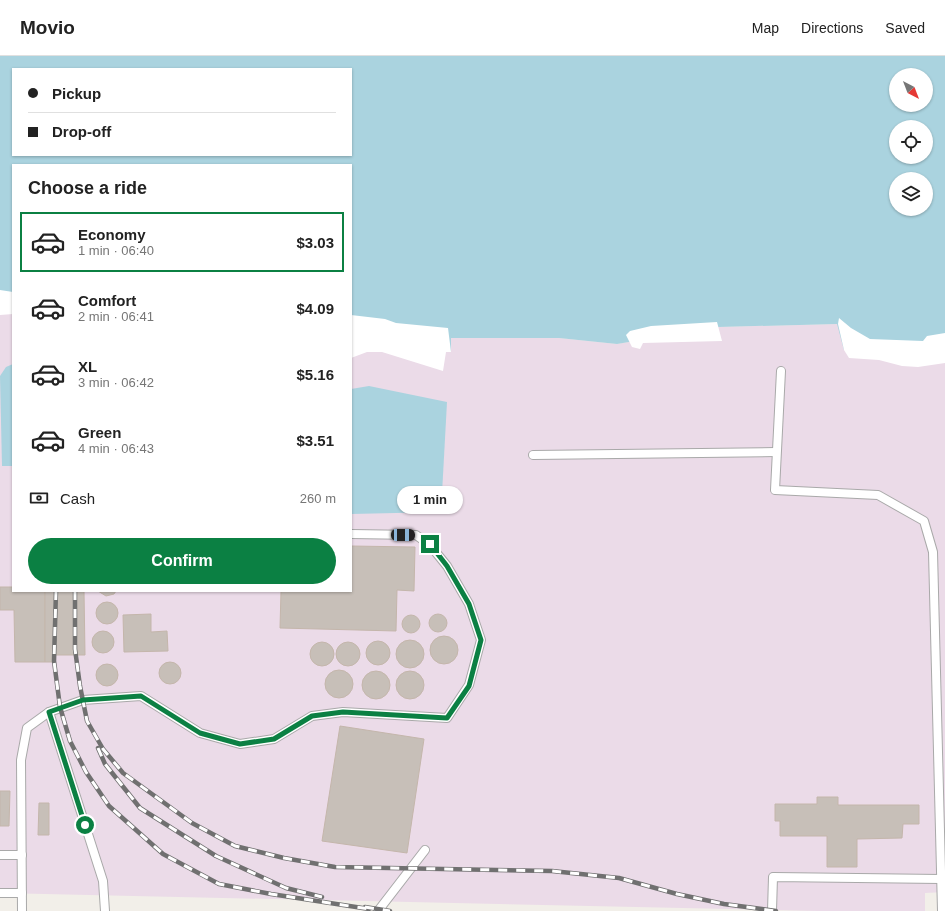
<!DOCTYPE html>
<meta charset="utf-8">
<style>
:root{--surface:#fff;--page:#f2f2f2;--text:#222;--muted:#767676;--line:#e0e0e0;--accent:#0b8043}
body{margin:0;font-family:Arial,sans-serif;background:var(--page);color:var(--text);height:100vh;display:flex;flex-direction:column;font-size:15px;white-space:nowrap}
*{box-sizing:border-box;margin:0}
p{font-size:13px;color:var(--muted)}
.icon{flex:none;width:22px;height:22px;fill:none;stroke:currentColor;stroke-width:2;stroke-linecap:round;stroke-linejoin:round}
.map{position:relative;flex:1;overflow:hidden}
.side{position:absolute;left:12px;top:108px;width:340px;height:428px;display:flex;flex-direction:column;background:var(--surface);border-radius:0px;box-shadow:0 1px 3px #0004}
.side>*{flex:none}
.top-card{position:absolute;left:12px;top:12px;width:340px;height:88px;border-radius:0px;box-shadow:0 1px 3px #0004;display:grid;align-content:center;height:88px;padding:0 16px;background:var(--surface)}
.needle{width:26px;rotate:138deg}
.tools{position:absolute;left:889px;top:12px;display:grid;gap:8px}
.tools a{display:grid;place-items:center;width:44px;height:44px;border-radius:50%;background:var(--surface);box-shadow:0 1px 3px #0004;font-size:20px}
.end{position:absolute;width:18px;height:18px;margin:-9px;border:5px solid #0b8043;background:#fff;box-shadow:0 0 0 2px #fff}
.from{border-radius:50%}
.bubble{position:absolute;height:28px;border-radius:14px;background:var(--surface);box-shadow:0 1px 3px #0004;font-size:13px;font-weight:700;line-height:28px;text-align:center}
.car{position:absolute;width:12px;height:24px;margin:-12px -6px;border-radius:5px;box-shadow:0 0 3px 1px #0007;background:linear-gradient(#222 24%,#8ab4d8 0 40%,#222 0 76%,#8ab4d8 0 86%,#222 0)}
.top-card b{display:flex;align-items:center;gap:14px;height:38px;font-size:15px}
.top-card b+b{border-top:1px solid var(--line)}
.top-card i{width:10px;height:10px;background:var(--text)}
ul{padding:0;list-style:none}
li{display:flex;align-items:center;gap:12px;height:60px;margin:0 8px 6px;padding:0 8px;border:2px solid transparent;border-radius:0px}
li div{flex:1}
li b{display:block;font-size:15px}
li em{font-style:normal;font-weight:700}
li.active{border-color:var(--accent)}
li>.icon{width:36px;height:36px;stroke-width:1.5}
h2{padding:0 16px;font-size:18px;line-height:48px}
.pay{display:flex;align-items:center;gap:10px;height:44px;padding:0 16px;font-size:15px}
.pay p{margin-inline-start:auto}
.cta{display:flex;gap:8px;margin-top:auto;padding:8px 16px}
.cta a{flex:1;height:46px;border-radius:24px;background:var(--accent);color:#fff;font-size:16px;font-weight:700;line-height:46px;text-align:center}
header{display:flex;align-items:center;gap:24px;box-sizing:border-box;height:56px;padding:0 20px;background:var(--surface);border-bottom:1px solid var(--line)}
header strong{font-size:19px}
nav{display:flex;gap:22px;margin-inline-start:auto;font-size:14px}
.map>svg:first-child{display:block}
</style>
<header>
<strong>Movio</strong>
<nav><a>Map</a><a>Directions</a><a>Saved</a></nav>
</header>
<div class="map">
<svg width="945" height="855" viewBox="0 0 945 855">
<rect width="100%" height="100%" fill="#f2efe9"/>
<polygon fill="#ebdbe8" points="0,112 13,112 13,535 351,535 351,296 451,296 451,282 559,282 617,288 718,271 838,268 945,288 945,836 925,837 925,855 817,855 0,837"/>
<g fill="#aad3df" fill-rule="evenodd">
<path d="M 0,0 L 945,0 L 945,288 L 844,294 L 837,268 L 718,271 L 617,288 L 559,282 L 451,282 L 451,296 L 351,296 L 351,109 L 13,109 L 13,247 L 0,245 ZM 13,13 L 351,13 L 351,99 L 13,99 ZM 896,19 L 926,19 L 926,49 L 896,49 ZM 896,71 L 926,71 L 926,101 L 896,101 ZM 896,123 L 926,123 L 926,153 L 896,153 Z"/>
<polygon points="13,308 13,410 2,410 0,320 6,311"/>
<polygon points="369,330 447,346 441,456 351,458 351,333"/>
</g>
<g fill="#fff">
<polygon points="0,234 13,236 13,258 0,259"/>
<polygon points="351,259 385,263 396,267 448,272 451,296 446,296 443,315 382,296 367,296 351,302"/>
<polygon points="839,262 851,272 870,283 923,285 927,280 945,277 945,307 918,311 902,310 879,304 849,302 844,294 838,268"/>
<polygon points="717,266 722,285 643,287 640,293 632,291 626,279 630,275 651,270"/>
</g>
<g fill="#c7bfb8" stroke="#c4b6ab">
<polygon points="351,490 415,491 414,535 397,534 396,575 280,572 281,535 351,535"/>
<polygon points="0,531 13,531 13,535 45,535 45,606 15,606 14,554 0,554"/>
<polygon points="45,535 84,535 85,599 53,599 53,606 45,606"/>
<polygon points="98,535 116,535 114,538 106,540"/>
<circle cx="107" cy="557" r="11"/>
<polygon points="151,558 151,576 167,575 168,595 124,596 123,559"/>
<circle cx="438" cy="567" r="9"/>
<circle cx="411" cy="568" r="9"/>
<circle cx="103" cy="586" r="11"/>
<circle cx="444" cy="594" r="14"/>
<circle cx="410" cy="598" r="14"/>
<circle cx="378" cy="597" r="12"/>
<circle cx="322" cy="598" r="12"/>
<circle cx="348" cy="598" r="12"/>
<circle cx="170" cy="617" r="11"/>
<circle cx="107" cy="619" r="11"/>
<circle cx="339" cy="628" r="14"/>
<circle cx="376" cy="629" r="14"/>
<circle cx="410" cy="629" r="14"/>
<polygon points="340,670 424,683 407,797 322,785"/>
<polygon points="0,735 10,735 9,770 0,770"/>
<polygon points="817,741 838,741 838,749 919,749 919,768 903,768 902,782 857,783 857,811 827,811 827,780 780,780 780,765 775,765 775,748 817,748"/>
<polygon points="39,747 49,747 49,779 38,779"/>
</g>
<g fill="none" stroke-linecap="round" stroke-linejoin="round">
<g stroke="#a9a9a9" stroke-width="10">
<g id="lane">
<polyline points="781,315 775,434 878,439 924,465 933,496 942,855"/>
<polyline points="533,399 776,396"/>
<polyline points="49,656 103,825 105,855"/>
<polyline points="0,799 22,799"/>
<polyline points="0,837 22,837"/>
<polyline points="22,855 21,704 27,672 49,656 83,644 141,640 200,677 240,688 274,683 312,660 343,656 447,662 469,629 481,584 469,548 447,510 430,489 416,479 351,478"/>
<polyline points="378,855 425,794"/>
<polyline points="772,855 773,821 941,823"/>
</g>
</g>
<polyline stroke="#fa8072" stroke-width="2.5" stroke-dasharray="2 2" stroke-linecap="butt" points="12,184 13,184"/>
<use href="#lane" stroke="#fff" stroke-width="8"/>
<g stroke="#707070" stroke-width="4.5">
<g id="rail">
<polyline points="56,535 54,605 60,651 70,685 86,716 109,750 163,798 219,828 271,838 369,853"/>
<polyline points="75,535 75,593 80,630 87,665 103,693 123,717 192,767 235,790 284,802 335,811 552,815 619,822 677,838 724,848 776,855"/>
<polyline points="98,692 105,708 140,752 216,800 286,832 322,841"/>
<polyline points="365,851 390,855"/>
</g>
</g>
<use href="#rail" stroke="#fff" stroke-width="3" stroke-dasharray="9" stroke-linecap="butt"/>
</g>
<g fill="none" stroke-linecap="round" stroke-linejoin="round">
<polyline stroke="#0b8043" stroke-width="5" points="85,769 49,656 83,644 141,640 200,677 240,688 274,683 312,660 343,656 447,662 469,630 481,584 469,548 447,510 430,488"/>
</g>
</svg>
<div class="tools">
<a><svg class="needle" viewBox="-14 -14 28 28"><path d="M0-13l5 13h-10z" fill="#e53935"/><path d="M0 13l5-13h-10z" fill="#767676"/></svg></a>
<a><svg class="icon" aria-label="locate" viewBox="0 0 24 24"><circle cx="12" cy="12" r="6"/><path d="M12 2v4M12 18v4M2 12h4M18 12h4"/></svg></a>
<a><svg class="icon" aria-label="layers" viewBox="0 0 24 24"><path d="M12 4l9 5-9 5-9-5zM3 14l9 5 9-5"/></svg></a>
</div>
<i class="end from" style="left:85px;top:769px"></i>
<i class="end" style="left:430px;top:488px"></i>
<div class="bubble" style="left:397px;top:430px;width:66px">1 min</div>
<i class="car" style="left:403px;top:479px;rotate:91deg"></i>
<div class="top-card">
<b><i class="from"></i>Pickup</b>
<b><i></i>Drop-off</b>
</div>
<section class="side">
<h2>Choose a ride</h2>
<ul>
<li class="active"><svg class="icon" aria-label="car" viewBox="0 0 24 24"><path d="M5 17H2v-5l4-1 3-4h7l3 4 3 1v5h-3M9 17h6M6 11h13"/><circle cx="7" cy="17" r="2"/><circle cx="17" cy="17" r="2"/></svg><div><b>Economy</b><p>1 min · 06:40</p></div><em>$3.03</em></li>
<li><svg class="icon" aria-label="car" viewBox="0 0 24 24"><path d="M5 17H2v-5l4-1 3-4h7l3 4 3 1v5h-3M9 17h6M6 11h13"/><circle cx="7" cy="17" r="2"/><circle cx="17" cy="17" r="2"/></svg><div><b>Comfort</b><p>2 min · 06:41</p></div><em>$4.09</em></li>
<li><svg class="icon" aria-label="car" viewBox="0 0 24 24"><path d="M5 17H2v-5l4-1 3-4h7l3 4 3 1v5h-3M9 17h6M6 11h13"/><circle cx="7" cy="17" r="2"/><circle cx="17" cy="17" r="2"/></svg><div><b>XL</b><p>3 min · 06:42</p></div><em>$5.16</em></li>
<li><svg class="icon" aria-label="car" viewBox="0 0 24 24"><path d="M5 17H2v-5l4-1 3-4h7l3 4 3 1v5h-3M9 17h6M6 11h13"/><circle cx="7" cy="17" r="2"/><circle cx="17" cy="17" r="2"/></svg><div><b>Green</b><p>4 min · 06:43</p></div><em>$3.51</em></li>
</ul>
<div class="pay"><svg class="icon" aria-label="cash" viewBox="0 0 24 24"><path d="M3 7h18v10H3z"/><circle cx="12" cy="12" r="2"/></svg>Cash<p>260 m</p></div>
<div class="cta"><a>Confirm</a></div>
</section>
</div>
